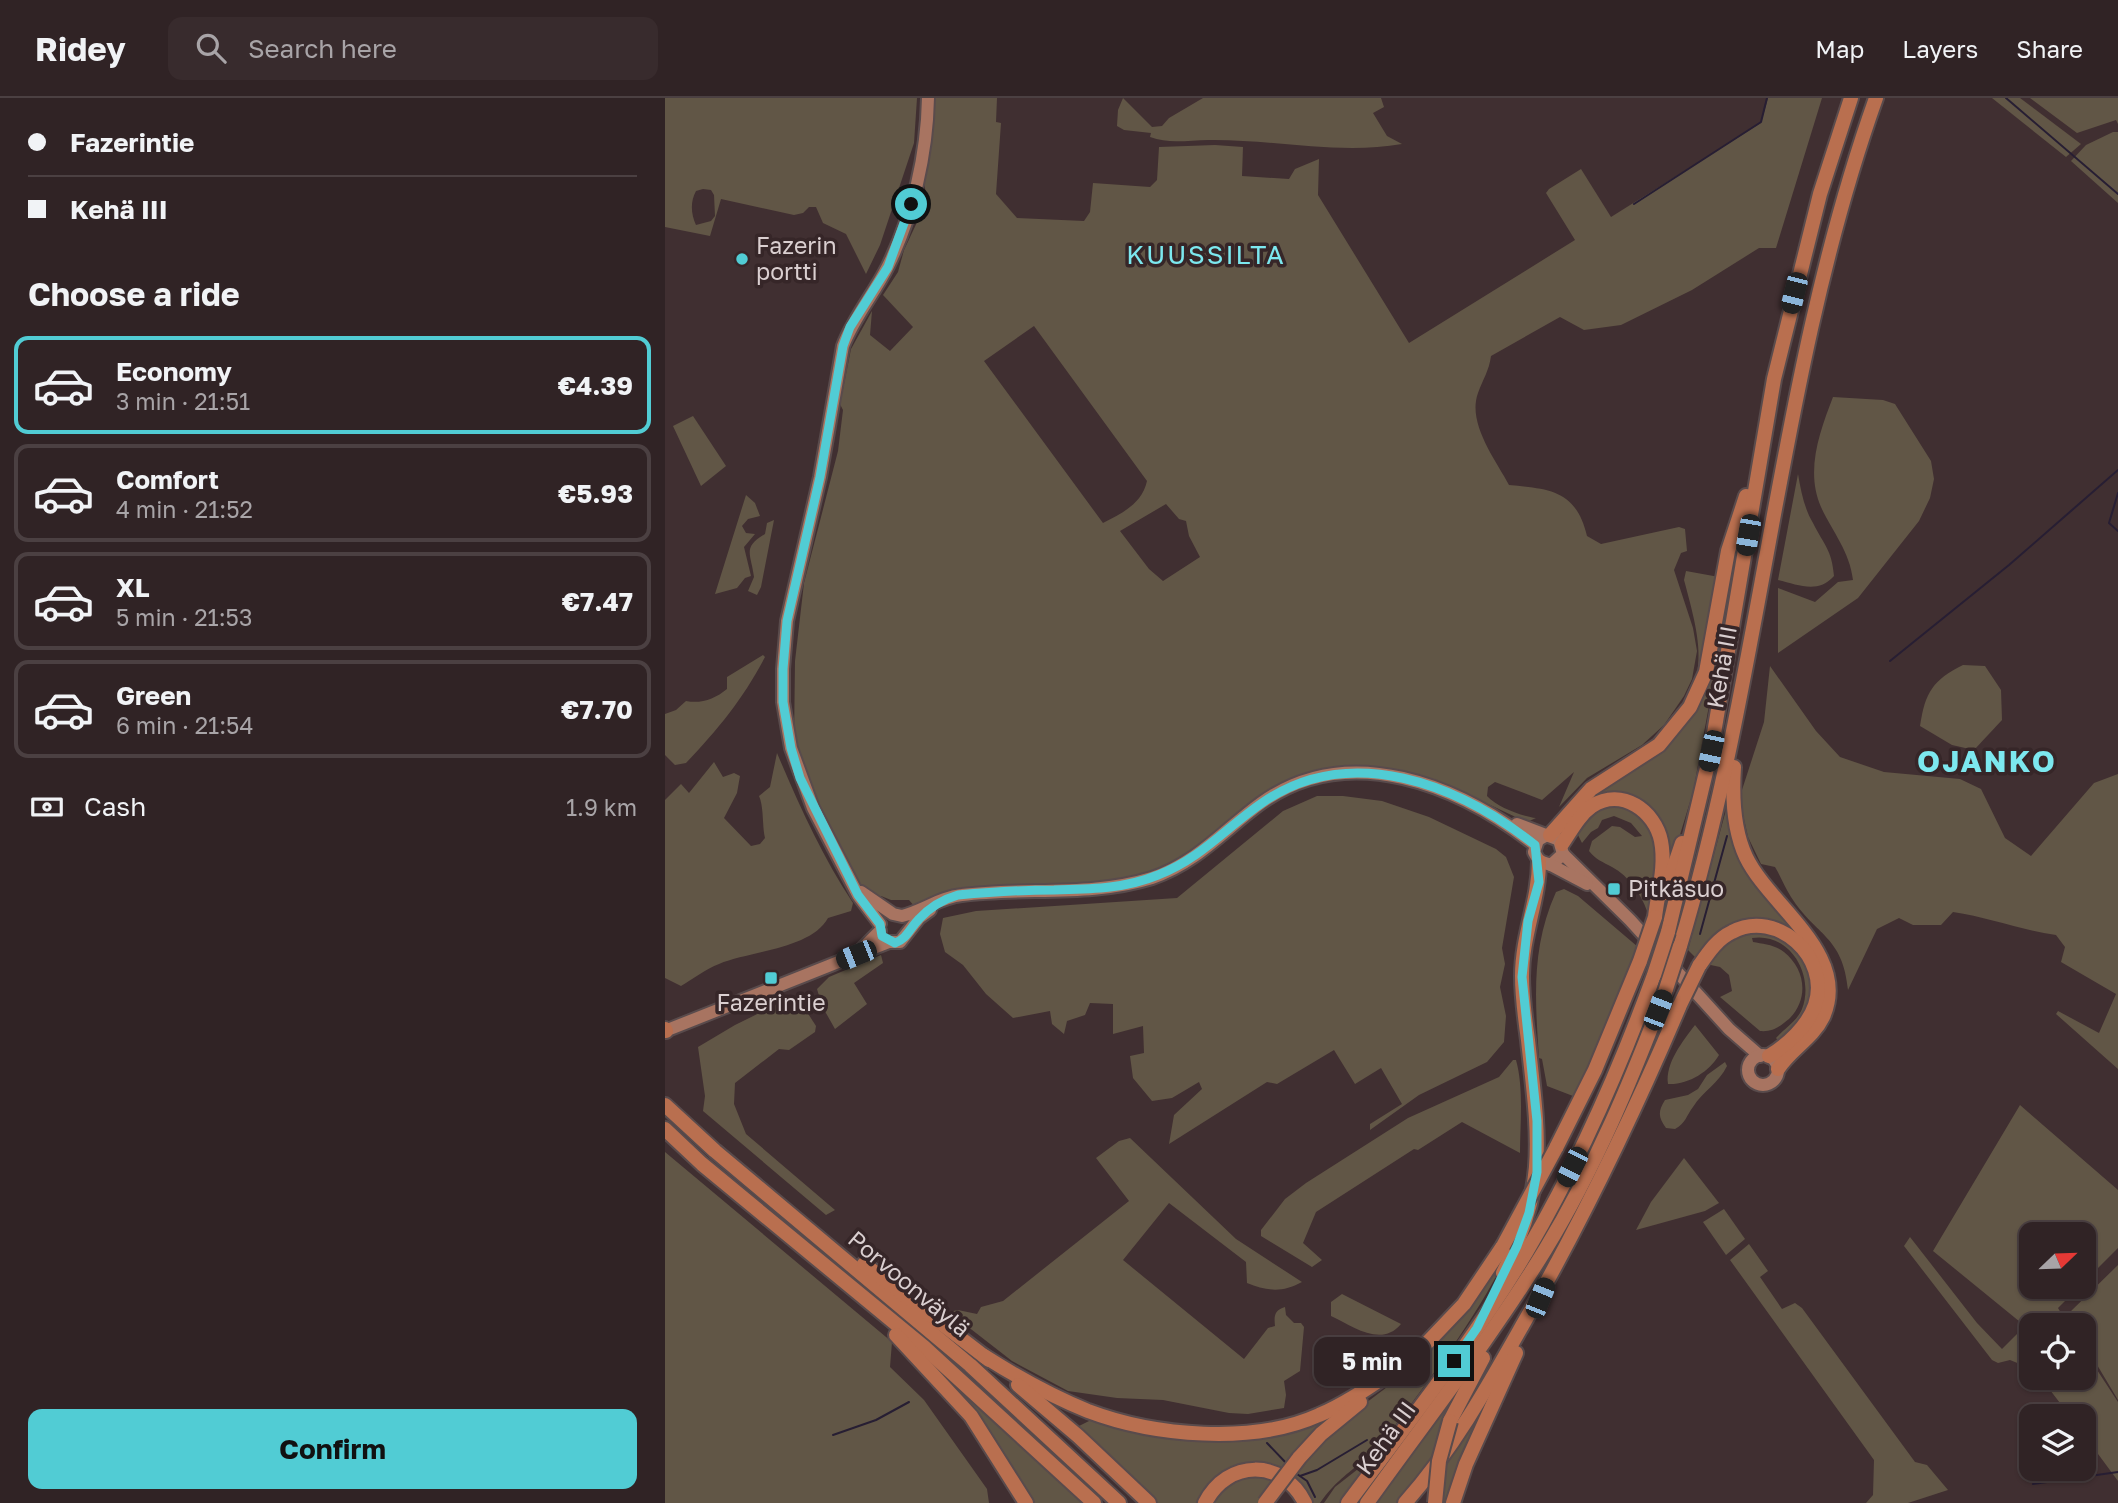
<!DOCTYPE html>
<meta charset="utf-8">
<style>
:root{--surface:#302325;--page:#382b2d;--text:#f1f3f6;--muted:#a8a4a7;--line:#4b4042;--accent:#51ccd4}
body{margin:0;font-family:"Golos Text",sans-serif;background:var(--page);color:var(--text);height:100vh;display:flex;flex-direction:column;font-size:26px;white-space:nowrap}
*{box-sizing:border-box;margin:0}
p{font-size:23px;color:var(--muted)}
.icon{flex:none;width:38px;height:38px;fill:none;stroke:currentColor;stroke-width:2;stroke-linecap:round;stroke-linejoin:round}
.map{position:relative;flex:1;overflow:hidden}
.side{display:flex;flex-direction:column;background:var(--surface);width:665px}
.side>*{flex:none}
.top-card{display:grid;align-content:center;height:154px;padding:0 28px;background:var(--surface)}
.needle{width:46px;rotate:67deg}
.buttons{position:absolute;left:1354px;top:1124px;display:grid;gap:14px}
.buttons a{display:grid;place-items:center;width:77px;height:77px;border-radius:14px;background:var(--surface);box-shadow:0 2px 5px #0004,0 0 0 2px var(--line);font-size:35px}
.end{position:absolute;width:32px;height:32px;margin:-16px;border:9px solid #51ccd4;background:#111;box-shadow:0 0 0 4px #111}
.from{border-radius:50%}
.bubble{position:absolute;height:49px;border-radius:14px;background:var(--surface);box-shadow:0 2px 5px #0004,0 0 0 2px var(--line);font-size:23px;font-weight:700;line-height:49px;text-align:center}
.car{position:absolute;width:21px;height:42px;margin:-21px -10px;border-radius:9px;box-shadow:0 0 5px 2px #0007;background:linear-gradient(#222 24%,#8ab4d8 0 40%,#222 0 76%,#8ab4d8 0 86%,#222 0)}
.top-card b{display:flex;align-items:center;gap:24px;height:66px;font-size:26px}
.top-card b+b{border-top:2px solid var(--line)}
.top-card i{width:18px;height:18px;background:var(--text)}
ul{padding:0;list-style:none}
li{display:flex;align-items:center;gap:21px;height:98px;margin:0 14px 10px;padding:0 14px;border:4px solid var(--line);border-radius:14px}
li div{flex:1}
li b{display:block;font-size:26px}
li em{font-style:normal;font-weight:700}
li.active{border-color:var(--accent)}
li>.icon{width:63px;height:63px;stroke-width:1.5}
h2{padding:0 28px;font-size:32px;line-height:84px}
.pay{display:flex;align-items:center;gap:18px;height:77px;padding:0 28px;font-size:26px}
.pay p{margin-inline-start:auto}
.primary-button{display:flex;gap:14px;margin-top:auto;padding:14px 28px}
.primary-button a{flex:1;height:80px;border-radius:14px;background:var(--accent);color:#111;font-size:28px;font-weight:700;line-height:80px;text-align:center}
header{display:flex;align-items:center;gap:42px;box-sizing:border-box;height:98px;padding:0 35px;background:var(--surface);border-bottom:2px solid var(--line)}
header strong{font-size:33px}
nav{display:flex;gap:38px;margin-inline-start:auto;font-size:24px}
.search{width:490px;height:63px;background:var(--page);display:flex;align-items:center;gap:18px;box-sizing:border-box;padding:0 24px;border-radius:14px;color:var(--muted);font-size:26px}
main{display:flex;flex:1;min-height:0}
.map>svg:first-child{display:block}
</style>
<header>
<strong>Ridey</strong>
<div class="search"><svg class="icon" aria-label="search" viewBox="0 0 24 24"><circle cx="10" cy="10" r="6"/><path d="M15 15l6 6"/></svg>Search here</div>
<nav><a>Map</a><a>Layers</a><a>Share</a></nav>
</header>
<main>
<section class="side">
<div class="top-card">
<b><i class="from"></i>Fazerintie</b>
<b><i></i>Kehä III</b>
</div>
<h2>Choose a ride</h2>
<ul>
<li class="active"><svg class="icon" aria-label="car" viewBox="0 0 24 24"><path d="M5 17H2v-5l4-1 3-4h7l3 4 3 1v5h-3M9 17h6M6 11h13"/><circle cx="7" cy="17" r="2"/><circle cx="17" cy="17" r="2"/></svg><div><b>Economy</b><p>3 min · 21:51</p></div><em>€4.39</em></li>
<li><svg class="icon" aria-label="car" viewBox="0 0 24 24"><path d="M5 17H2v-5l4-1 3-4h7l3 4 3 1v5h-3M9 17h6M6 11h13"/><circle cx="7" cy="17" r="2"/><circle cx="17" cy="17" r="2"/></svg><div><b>Comfort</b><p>4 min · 21:52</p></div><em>€5.93</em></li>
<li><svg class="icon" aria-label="car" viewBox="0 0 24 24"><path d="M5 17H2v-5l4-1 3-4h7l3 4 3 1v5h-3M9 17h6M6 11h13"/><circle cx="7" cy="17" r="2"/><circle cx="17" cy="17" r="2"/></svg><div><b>XL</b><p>5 min · 21:53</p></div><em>€7.47</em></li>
<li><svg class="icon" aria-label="car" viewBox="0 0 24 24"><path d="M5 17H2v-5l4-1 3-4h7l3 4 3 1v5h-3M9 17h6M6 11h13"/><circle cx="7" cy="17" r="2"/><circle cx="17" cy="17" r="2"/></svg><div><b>Green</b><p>6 min · 21:54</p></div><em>€7.70</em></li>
</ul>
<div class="pay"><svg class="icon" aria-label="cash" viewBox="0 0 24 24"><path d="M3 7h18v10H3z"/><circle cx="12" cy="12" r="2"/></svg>Cash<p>1.9 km</p></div>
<div class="primary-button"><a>Confirm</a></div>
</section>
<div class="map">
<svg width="1453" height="1405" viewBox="0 0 1453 1405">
<rect width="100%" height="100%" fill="#402f31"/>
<g fill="#615646" fill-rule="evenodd">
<path d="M 0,0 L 252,0 L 249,45 L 215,147 L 201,176 L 181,136 L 158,125 L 151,109 L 144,109 L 138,115 L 129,117 L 56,101 L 45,138 L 0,129 ZM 38,91 L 46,92 L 49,97 L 50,118 L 46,123 L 31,127 C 26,116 25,104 31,93 Z"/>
<path d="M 268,0 L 332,0 L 331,24 L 336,25 L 331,96 L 352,120 L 419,123 L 425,114 L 428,85 L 485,89 L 492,82 L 494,49 L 550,47 L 578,49 L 577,78 L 624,81 L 630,71 L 654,61 L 653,97 L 744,245 L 910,142 L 881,95 L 884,91 L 916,71 L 946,119 L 1096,25 L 1103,0 L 1157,0 L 1111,150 L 1094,150 L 1027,192 L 956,227 L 919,232 L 895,219 L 826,258 C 824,273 818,281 813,295 C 802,325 830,361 844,387 C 885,391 911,392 922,438 L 936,446 L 1014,429 L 1020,431 L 1022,453 L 1016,455 L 1009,472 L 1028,530 L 1032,553 L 1027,581 L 1019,598 L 999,627 L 977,647 L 922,680 L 894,709 L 909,674 L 877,702 L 830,684 L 823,689 L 822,698 C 832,709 856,718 871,720 L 862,724 C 788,690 727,655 644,676 C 587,715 513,777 444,786 C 397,792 348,785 300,790 C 282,793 266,801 250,809 L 244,802 L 226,802 L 216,798 L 211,803 L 191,784 L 149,698 L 129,642 L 130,563 L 139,485 L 173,353 L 178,312 L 175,306 L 186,251 L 207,213 L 205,237 L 225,253 L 248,229 L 218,197 L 233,174 L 239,152 L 262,103 L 258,77 ZM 369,228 L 482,383 C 477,406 457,415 438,425 L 319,263 ZM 501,406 L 514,421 L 521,423 L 524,438 L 535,459 L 498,483 L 484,471 L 455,433 Z"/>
<path d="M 458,0 L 487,29 L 497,28 L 504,20 L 538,0 L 716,0 L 719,9 L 708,15 L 722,38 L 737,46 C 676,57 612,42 549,42 C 527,41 506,47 485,39 L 486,35 L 459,32 L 452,28 L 453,12 Z"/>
<polygon points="1327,0 1355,0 1416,46 1401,59"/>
<polygon points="1365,0 1453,0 1453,26 1451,22 1412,35"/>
<polygon points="1448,34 1453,34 1453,105 1406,63 1421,47"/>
<path d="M 1168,299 L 1218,302 L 1230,306 L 1266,363 L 1269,381 L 1265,400 L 1254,423 L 1193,500 L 1113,555 L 1113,490 L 1150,504 L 1173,484 L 1188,482 C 1185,454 1167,433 1156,409 C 1140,373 1155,333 1168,299 Z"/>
<polygon points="28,318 61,368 36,388 8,328"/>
<path d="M 1133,376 C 1136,393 1139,410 1148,425 C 1159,447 1167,452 1169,478 C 1153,496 1134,487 1113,482 Z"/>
<polygon points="81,397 90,405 95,418 83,421 77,428 81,435 90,436 79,449 86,478 80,480 72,490 50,496"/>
<path d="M 109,422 L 96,489 L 92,497 L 83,493 L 89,479 C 86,455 77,450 100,436 L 102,425 Z"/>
<path d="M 1021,473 L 1054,479 C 1043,540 1038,608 984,647 C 1046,589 1040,559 1019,482 Z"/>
<polygon points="1056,543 1028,694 1003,776 1002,756 975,704 915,709 927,696 1000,648 1050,551"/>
<path d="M 98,557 L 100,559 C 78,601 54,630 21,665 L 10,667 L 0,657 L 0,616 L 11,612 L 21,603 C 36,606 50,601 62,591 L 62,579 Z"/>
<path d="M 1298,567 L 1320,568 L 1336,592 L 1337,622 L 1309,652 L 1287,647 L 1255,628 C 1260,594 1268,582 1298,567 Z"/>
<path d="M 1105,568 L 1151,633 L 1175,659 L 1219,674 L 1295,681 L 1316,691 L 1340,740 L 1366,758 L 1429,685 L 1453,676 L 1453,971 L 1391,916 L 1393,913 L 1434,935 L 1451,896 L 1396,864 L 1400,849 L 1391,837 C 1355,832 1323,819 1288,814 L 1276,827 L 1248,827 L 1234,820 L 1212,831 L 1183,892 C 1178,838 1151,838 1126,799 C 1120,790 1116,779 1110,769 L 1096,766 L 1083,739 L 1076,708 L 1076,695 L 1099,624 Z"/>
<path d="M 112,655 C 134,707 157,758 188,805 L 186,813 L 163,820 C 146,851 85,853 54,866 C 41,871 28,881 16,888 L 0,880 L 0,702 L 16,686 L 24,695 L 49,664 L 58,679 L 69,675 L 75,678 L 72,695 L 59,720 L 86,748 L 95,746 L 100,740 C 97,727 99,709 94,698 L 105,689 Z"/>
<polygon points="652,698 678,698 717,703 764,719 831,751 841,759 849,779 837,850 840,866 835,889 841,918 839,944 822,964 754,997 705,1032 705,1026 737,1006 716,970 690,986 669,952 612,986 602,984 504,1046 509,1017 537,991 534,984 507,1000 487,1003 468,980 465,958 479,955 478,928 448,936 448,906 425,905 420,917 402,923 399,936 387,926 385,913 348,920 321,896 298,867 280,854 275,836 278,820 311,813 512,800 618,713"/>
<path d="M 1064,701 C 1066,734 1076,766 1095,793 C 1136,851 1203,874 1129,948 L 1126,945 C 1134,937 1142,931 1148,921 C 1177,868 1119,804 1063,832 C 1050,838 1041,852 1033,862 L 1023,852 Z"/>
<path d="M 953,706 L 980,717 L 993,746 L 988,795 L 982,813 C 976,796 964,778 947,769 C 938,764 931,762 924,753 L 927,743 L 947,728 L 955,729 L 970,739 L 977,738 L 966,725 L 949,718 L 937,722 L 933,730 L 926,734 L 917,745 L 911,733 L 932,711 Z"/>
<path d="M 899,791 L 913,798 L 973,849 L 930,954 L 908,998 L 882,988 L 877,961 L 874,960 C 870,900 866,850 891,794 Z"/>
<path d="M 1092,833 C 1100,836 1111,837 1119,841 C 1147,856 1154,896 1138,922 C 1132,930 1122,938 1115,945 L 1111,940 C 1119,931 1133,922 1137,911 C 1150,877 1125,834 1087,840 L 1088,844 C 1098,846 1111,847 1119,854 C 1141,872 1144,901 1124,921 C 1114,929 1108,934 1095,933 L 1055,899 L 1067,893 L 1064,877 L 1055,869 L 1041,866 C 1055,846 1070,839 1092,833 Z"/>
<polygon points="216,857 218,865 189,885 202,906 170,931 157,908 152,891 164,879"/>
<polygon points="131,897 151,928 150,934 124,952 114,951 70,985 69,1006 81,1036 170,1112 161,1117 38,1013 40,998 33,949 70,927"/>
<path d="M 1030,927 L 1054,957 C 1044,974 1023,987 1003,986 C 1000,965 1018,943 1030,927 Z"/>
<path d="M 848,962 L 851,962 C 859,991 855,1025 855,1055 L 797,1024 L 753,1052 L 749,1051 L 651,1114 L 638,1145 L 657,1162 L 647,1169 L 596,1138 L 596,1132 L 620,1101 L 641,1085 L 743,1020 L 834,979 Z"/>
<path d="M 1060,964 L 1062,968 C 1054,985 1038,993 1028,1009 C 1021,1018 1021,1025 1010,1031 L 1001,1030 C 993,1019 993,1013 1000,1002 L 1023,997 L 1033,991 L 1042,977 Z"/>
<polygon points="1355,1007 1453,1092 1453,1150 1419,1184 1419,1136 1367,1136 1367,1188 1415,1188 1393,1210 1403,1227 1367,1227 1367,1271 1345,1262 1333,1265 1327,1262 1239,1148 1245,1139 1312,1225 1337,1251 1360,1228 1268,1153"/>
<path d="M 465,1040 L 571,1141 L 637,1184 C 617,1195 602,1193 582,1185 L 581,1164 L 504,1105 L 458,1162 L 579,1261 L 603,1230 L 610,1228 C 609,1219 609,1212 620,1209 L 621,1217 L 629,1225 L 636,1225 L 639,1229 L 635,1273 L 619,1283 L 621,1297 L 619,1310 L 583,1316 L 564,1315 L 498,1302 L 452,1300 L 403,1293 L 347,1263 L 284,1214 L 293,1212 L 312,1216 L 316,1209 L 338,1203 L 464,1103 L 431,1060 L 454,1043 Z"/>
<polygon points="0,1054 227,1244 225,1269 259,1302 322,1391 324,1405 0,1405"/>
<polygon points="1019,1060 1054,1105 1040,1113 971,1132 986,1104"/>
<polygon points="1059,1111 1080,1141 1061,1157 1038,1124"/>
<path d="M 853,1134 C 818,1214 765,1280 714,1349 C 705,1352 703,1358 696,1364 C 678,1380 670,1384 655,1405 L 645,1405 L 626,1381 L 673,1326 L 750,1268 L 768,1249 L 796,1219 Z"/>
<polygon points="1084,1146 1103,1173 1095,1179 1117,1211 1130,1205 1137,1210 1250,1364 1262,1367 1283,1392 1243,1405 1201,1405 1208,1397 1209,1362 1065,1162"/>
<polygon points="1453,1167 1453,1302 1419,1245 1419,1227 1408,1227 1402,1217"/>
<path d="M 677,1196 L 736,1226 C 716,1250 688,1228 666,1218 L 666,1204 Z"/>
<polygon points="1419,1252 1453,1304 1453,1383 1419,1337 1419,1318 1405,1318 1375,1279 1419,1279"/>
<polygon points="271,1269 419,1405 366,1405"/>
<polygon points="806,1275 771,1362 733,1405 710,1405"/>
<polygon points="827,1292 786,1405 774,1405 779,1367"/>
<polygon points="690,1304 617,1374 589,1368 536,1405 491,1405 412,1329 432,1319 554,1338"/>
<polygon points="702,1364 675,1405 659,1405 670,1389"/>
<polygon points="580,1377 612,1381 595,1405 544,1405 551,1395"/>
</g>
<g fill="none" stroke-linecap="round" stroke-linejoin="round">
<g stroke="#271e33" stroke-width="2">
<polyline points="1341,0 1453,96"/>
<polyline points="969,106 1096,24 1102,0"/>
<polyline points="1453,395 1444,425 1453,433"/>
<polyline points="1225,563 1344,467 1453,372"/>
<polyline points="1035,836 1062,738"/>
<polyline points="168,1337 211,1322 244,1304"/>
<polyline points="602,1345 623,1367"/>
<polyline points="632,1376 642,1383 650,1399"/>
<polyline points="635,1378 652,1372 702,1342"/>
<polyline points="1368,1386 1453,1374"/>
</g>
<g stroke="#594b4c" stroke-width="16">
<g id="major">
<polyline points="852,726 894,742 898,756 886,767 874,763 869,754 873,742 880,738"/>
<polyline points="898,756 965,822 1064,931 1095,958"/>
<polyline points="886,767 922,786"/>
<path d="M 196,794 L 228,816 L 237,818 C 258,813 275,799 297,797 C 360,789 426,799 487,780 C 532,765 560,731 596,705 C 684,642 794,687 870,747"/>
<path d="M 215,826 L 193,797 L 148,710 L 126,650 L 118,604 L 118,571 L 122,523 L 155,379 L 178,248 C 189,219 209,196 223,168 C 248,117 262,56 263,0"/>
<polyline points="196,852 215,833"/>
<polyline points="0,933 191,857 224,844 235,844 254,820 265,812"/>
<circle cx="1098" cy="972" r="15"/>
</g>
</g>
<g stroke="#594b4c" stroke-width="18">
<g id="highway">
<path d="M 1069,669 C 1067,699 1068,731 1081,759 C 1105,809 1186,856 1158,919 C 1148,940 1125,952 1113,971"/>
<polyline points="885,737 926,691 994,647 1025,609 1041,574 1063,453 1081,398"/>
<path d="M 897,746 C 906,733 914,717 927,708 C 957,689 990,713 996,743 C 1001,768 993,794 990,819"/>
<polyline points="1000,795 1017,745"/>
<polyline points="1003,834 1046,653 1109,281 1155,96 1186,0"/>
<path d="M 1015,848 C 1099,570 1113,275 1211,0"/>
<path d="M 1034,868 C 1043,855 1052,841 1067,834 C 1112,810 1166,860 1150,907 C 1143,928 1122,947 1104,958"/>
<polyline points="0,931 1,933"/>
<polyline points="0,1007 50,1053 305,1267 454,1405"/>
<polyline points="0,1031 37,1066 259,1249 429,1405"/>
<polyline points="891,1050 930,972 975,863"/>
<polyline points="199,1166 324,1262"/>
<path d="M 838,1175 C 884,1088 873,1035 863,942 C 860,921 857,899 857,878 C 857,837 874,803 874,763"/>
<polyline points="231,1237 306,1318 361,1405"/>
<path d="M 319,1258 C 352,1279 386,1298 423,1313 C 489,1338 588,1347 654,1317 C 687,1303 715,1281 745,1262"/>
<polyline points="741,1267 799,1206 838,1148"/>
<polyline points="353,1287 413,1338 484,1405"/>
<polyline points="785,1323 818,1260"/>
<polyline points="634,1360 656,1336 695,1304"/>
<path d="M 540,1405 C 562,1361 618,1360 640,1405"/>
<path d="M 683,1405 C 744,1323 809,1242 862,1153 C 913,1066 954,973 989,877"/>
<path d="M 702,1405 C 762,1321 826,1240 880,1152 C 930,1070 967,981 1001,891"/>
<path d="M 740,1405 C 788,1351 822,1290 857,1228 C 917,1123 968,1018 1015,907"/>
<polyline points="788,1405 801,1366 851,1255"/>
</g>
</g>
<use href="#major" stroke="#a87461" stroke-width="12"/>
<use href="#highway" stroke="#b96f4f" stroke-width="14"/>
<g stroke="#594b4c" stroke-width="18" stroke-linecap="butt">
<g id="highway-bridge">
<polyline points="975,863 990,819"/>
<polyline points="989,877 1003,834"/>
<polyline points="1001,891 1015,848"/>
<polyline points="1015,907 1034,868"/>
<polyline points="838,1148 891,1050"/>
<polyline points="600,1405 634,1360"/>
<polyline points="770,1405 774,1363 785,1323"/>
</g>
</g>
<use href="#highway-bridge" stroke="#b96f4f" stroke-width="14"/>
</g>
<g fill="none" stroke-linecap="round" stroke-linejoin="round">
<path stroke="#51ccd4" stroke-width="9" d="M 246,106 L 223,169 L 185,229 L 178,248 L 155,379 L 122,523 L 118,571 L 118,604 L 126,650 L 135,680 L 193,797 L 215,826 L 217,838 L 230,845 C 242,841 245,830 254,821 C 265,809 279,801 293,797 C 325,794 357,792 389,792 C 425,791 459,791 493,777 C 535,761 562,729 597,705 C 686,643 794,687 870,747 L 874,784 L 863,823 L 857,879 L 872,1023 L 872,1074 L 864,1115 L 852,1148 L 812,1230 L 789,1263"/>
</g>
<g fill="#51ccd4" stroke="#362628" stroke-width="2.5">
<circle cx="77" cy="161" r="7"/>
<rect x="942" y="784" width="14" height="14" rx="3.5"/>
<rect x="99" y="873" width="14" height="14" rx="3.5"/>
</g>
<g text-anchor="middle" stroke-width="7" stroke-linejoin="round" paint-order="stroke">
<g font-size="23" fill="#dacfd0" stroke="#362628" text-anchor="start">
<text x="91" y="156">Fazerin<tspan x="91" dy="26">portti</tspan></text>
<text x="963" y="799">Pitkäsuo</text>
<text x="106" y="913" text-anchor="middle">Fazerintie</text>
</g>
<g font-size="23" fill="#dacfd0" stroke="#362628">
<text transform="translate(1057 569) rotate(-80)" y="8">Kehä III</text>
<text transform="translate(244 1186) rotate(40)" y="8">Porvoonväylä</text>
<text transform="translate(721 1340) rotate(-54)" y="8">Kehä III</text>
</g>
<g font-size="26" letter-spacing="2" fill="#7ce8ef" stroke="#362628">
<text x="541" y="166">KUUSSILTA</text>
</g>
<g font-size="30" font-weight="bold" letter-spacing="2" fill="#7ce8ef" stroke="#362628">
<text x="1322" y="674">OJANKO</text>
</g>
</g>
</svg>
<div class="buttons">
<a><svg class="needle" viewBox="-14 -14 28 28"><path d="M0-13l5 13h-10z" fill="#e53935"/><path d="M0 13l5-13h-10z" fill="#a8a4a7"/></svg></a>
<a><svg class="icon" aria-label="locate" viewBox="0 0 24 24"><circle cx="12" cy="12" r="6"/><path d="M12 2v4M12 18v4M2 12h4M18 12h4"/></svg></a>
<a><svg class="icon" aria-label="layers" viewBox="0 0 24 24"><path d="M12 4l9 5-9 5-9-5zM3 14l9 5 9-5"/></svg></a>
</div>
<i class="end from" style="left:246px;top:106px"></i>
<i class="end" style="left:789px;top:1263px"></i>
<div class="bubble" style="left:649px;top:1239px;width:116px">5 min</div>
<i class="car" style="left:1129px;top:195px;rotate:194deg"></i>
<i class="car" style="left:1083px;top:437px;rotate:190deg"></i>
<i class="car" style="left:1046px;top:653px;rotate:192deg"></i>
<i class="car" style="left:191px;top:857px;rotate:248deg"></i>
<i class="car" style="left:993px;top:912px;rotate:21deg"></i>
<i class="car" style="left:907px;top:1069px;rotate:207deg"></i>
<i class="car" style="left:875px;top:1200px;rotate:22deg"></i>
</div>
</main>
